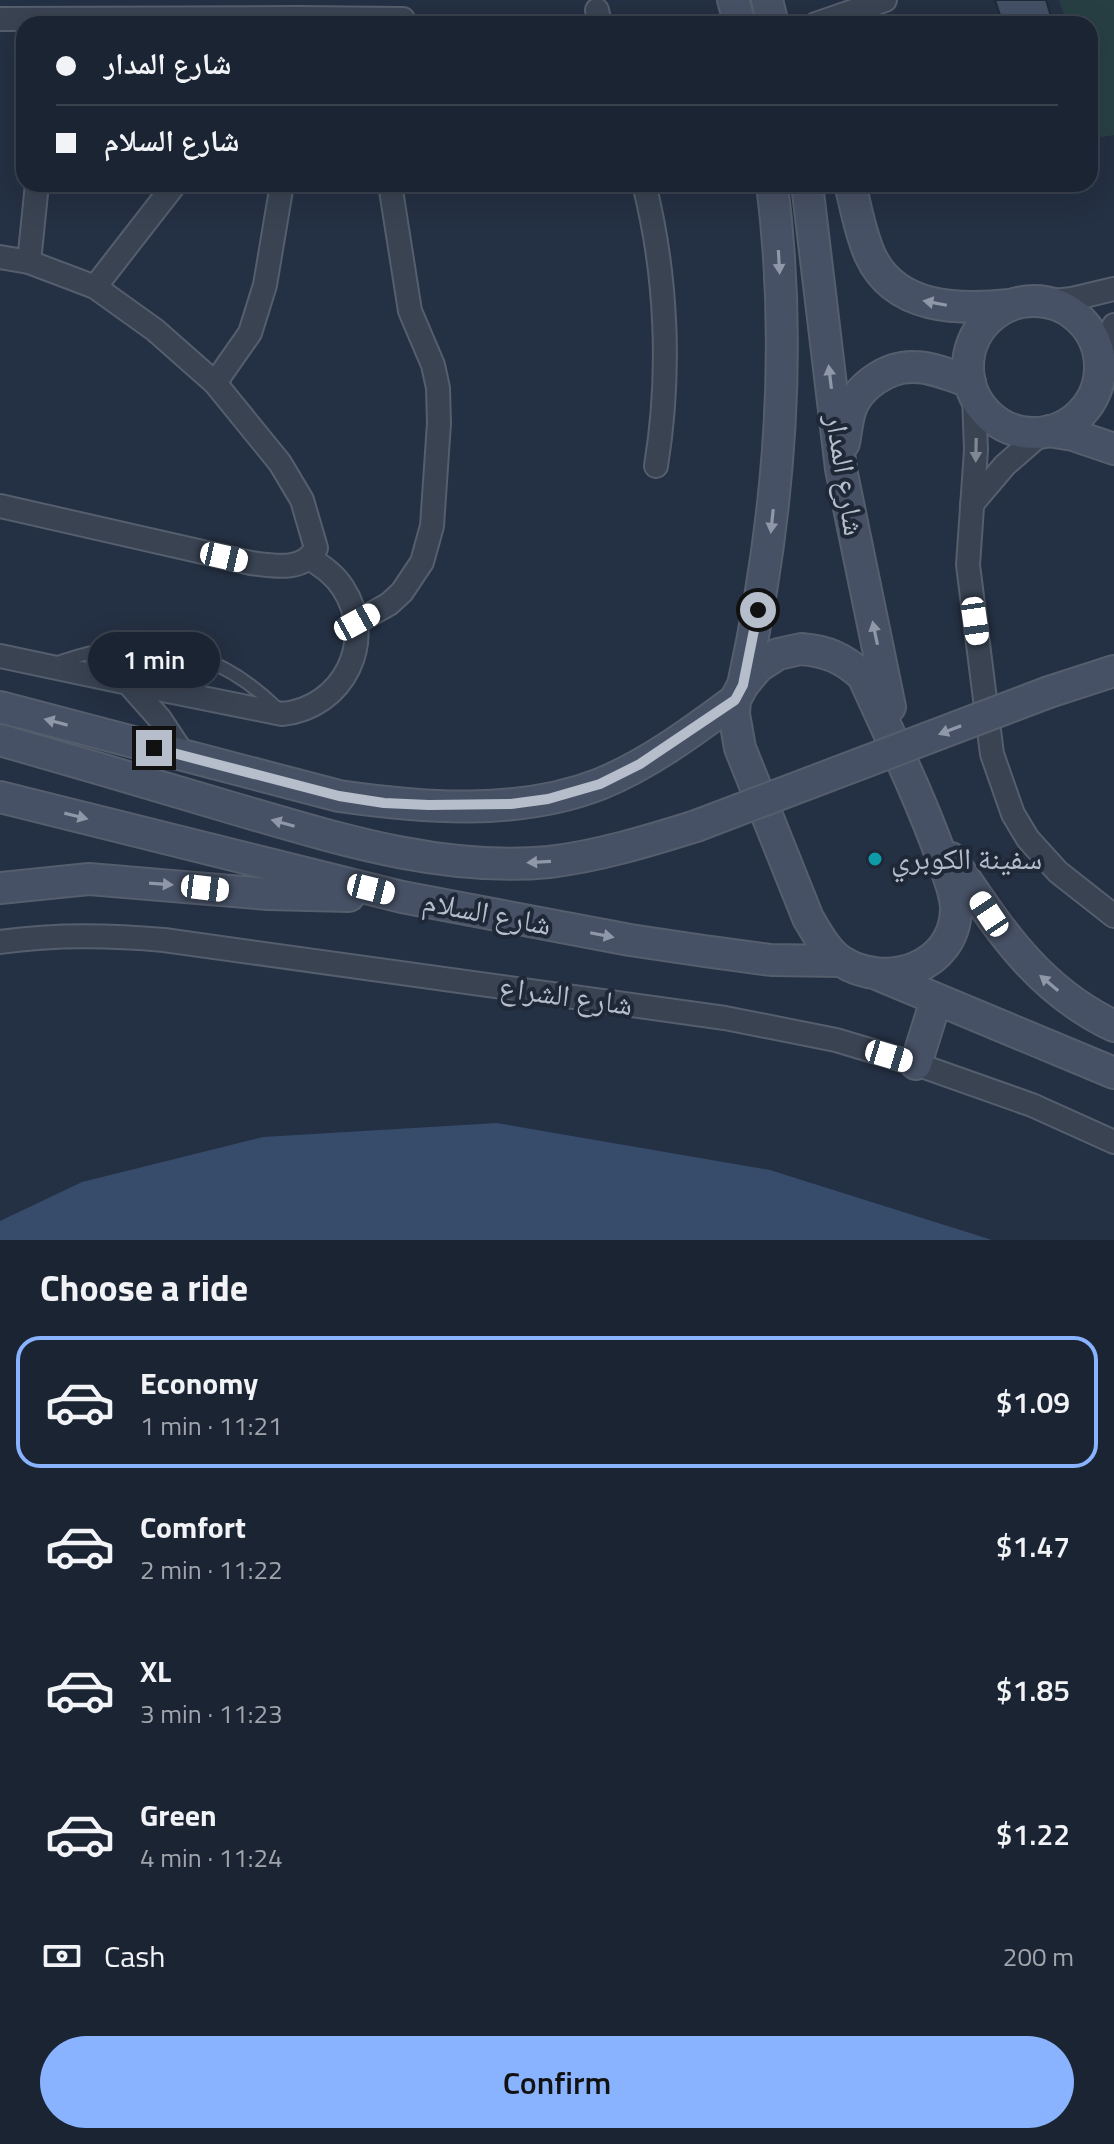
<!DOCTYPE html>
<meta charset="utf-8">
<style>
:root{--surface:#1b2432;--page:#242c3a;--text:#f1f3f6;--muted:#a0a4ac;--line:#39414d;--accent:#89b3fe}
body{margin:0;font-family:"Titillium Web","Noto Naskh Arabic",sans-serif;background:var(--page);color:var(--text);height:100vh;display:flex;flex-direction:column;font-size:30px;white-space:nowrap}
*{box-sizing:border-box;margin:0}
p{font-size:26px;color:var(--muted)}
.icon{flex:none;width:44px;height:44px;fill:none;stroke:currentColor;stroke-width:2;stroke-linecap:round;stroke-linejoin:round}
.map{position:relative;height:1240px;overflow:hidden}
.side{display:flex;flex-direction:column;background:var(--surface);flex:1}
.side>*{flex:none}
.top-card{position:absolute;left:16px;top:16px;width:1082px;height:176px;border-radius:24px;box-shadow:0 8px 32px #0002,0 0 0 2px var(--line);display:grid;align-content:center;height:176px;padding:0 40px;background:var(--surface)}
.end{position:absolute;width:36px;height:36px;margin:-18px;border:10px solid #b6becc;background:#111;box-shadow:0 0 0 4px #111}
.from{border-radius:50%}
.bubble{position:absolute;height:56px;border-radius:28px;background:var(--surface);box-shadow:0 8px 32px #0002,0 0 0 2px var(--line);font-size:26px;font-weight:600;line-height:56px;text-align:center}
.car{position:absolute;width:24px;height:48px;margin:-24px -12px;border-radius:10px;box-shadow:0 0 6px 2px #0007;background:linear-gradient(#fff 24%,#345 0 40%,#fff 0 76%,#345 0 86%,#fff 0)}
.top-card b{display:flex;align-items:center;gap:28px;height:76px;font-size:30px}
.top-card b+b{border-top:2px solid var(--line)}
.top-card i{width:20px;height:20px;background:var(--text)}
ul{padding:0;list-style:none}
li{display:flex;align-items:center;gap:24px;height:132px;margin:0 16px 12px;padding:0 24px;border:4px solid transparent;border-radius:24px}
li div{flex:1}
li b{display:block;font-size:30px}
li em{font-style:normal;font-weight:600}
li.current{border-color:var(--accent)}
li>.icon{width:72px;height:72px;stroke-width:1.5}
h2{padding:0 40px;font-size:36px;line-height:96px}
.pay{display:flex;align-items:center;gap:20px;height:88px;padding:0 40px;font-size:30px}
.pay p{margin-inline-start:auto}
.primary-button{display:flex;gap:16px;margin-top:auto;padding:16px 40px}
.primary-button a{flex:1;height:92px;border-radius:48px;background:var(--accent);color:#111;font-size:32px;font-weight:600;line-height:92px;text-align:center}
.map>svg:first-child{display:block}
</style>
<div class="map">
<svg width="1114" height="1240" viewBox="0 0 1114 1240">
<rect width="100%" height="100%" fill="#243043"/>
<polygon fill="#273f43" points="1059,0 1114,0 1114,135 1097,138 1090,136 1090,24 1067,24"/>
<polygon fill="#374b6b" points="497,1123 770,1170 992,1240 0,1240 0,1221 82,1182 263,1137"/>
<polygon fill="#435065" stroke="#202a39" stroke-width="2" points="995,0 1046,0 1052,20 1040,24 1011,24 1010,19 1002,21"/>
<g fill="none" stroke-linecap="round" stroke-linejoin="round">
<g stroke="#545e6c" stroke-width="15">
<path id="lane" d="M 54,664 C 138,632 213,645 277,708"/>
</g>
<g stroke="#545e6c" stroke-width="26">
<g id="street">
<polyline points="597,10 600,24"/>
<polyline points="0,19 297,18"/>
<polyline points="297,24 297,18 403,19"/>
<polyline points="816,24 885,0"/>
<path d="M 644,184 C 667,275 671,374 656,466"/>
<path d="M 0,257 L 29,262 L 95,287 L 155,330 L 215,383 L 280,463 L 302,500 L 316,548 C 304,572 274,566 251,563 L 0,506"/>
<polyline points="29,262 37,184"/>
<polyline points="95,287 175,184"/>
<polyline points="1044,302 1072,299 1114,289"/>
<polyline points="1100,358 1114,325"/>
<polyline points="215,383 250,333 265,285 282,184"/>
<polyline points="974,396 976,450 968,565 992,754 1013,814 1028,839 1058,872 1114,916"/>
<polyline points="972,504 1005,465 1043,432"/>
<polyline points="357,622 389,604 402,592 422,562 432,526 439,423 438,388 433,365 410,311 390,184"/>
<polyline points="0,656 128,683 160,719 185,757"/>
<path d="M 128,683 L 282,714 C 344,708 377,640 343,588 C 335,575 323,567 311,559"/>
<path d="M 0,942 C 55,934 109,935 164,940 L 725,1018 L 836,1040 L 916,1064 L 1032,1105 L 1114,1142"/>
</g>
</g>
<g stroke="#545e6c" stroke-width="34">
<g id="secondary">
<polyline points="733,0 740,24"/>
<polyline points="767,0 773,24"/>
<polyline points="807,184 841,469 890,707"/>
<path d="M 850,184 C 856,207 860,233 870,255 C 895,310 959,310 1010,305"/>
<circle cx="1034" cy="367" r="66"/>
<polyline points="1049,431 1073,435 1114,449"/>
<path d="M 844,443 C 846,433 847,421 850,411 C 858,386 888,366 914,367 C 933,367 952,376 970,382"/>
<path d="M 801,649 C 827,651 843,658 863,676 C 890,736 919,795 941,856 C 947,873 956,892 956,909 C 955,968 886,990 841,961 C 826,951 817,933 808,918 L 740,748 L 734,714 L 735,700 L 743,685 L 758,667 L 778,654 Z"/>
<path d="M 743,685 C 779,521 793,351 772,184"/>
<polyline points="1049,692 1114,671"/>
<path d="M 0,707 L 339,796 C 423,808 518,816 600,784 C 649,764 693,731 735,700"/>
<path d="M 0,740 C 80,763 159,786 239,810 C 339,839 443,872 549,862 C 599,856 648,841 696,826"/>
<polyline points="0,797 402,897 630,940 704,951 771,960 840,961"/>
<path d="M 951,858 C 998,927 1036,989 1114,1026"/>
<polyline points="0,888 89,879 268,894 349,896"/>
<polyline points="879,975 1114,1073"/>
<polyline points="916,1064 936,1000"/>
</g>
</g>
<use href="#lane" stroke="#394352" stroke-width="11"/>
<use href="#street" stroke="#394352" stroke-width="22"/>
<use href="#secondary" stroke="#475165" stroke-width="30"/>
<g stroke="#545e6c" stroke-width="34" stroke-linecap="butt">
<polyline id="secondary-bridge" points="696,826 1049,692"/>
</g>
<use href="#secondary-bridge" stroke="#475165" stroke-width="30"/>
</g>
<defs><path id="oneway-solid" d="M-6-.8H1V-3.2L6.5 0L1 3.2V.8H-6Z" transform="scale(2)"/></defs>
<g fill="#8f98a8">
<use href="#oneway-solid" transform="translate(779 262) rotate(87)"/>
<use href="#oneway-solid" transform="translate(935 303) rotate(-169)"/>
<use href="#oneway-solid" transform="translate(830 377) rotate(-97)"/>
<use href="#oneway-solid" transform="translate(772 521) rotate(96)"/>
<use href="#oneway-solid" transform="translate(875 633) rotate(-102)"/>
<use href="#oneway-solid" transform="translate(56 722) rotate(-165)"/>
<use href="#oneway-solid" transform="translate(950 730) rotate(159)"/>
<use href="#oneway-solid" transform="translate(76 816) rotate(14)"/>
<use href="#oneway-solid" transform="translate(283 823) rotate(-164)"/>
<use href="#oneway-solid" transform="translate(539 862) rotate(177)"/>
<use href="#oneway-solid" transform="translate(161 884) rotate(4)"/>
<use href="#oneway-solid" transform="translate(602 935) rotate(11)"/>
<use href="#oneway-solid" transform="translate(1049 983) rotate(-140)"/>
</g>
<use fill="#7e8795" href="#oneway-solid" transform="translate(976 450) rotate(91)"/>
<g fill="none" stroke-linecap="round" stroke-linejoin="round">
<polyline stroke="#b6becc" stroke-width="10" points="154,748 339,796 384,803 429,805 511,804 548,799 600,784 640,764 735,700 743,685 758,610"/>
</g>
<circle fill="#0f9aa8" stroke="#1e2837" stroke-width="3" cx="875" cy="859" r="8"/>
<g text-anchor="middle" stroke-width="8" stroke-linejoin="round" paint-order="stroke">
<g font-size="30" fill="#b6becc" stroke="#1e2837">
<text transform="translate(845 475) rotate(81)" y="10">شارع المدار</text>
<text transform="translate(487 913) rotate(11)" y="10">شارع السلام</text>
<text transform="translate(566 996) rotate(8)" y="10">شارع الشراع</text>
</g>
<g font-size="30" fill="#b6becc" stroke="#1e2837" text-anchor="start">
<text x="891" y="869">سفينة الكوبري</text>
</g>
</g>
</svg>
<i class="end from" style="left:758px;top:610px"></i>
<i class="end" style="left:154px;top:748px"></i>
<div class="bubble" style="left:88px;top:632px;width:132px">1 min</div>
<i class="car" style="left:224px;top:557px;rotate:103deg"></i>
<i class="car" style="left:975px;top:621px;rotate:172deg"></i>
<i class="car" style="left:357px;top:622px;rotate:61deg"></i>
<i class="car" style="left:205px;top:888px;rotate:97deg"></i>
<i class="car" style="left:371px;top:889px;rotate:104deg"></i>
<i class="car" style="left:989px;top:914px;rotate:326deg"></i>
<i class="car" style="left:889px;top:1056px;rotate:107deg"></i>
<div class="top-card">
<b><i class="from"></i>شارع المدار</b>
<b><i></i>شارع السلام</b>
</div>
</div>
<section class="side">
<h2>Choose a ride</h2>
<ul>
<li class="current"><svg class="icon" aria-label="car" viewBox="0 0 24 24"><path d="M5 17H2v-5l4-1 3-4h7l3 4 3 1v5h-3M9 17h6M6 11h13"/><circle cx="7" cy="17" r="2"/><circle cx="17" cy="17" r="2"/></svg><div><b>Economy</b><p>1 min · 11:21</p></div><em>$1.09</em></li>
<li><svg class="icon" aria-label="car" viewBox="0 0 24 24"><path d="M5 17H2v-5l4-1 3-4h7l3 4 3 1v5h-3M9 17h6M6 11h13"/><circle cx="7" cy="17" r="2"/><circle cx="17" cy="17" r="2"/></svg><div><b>Comfort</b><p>2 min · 11:22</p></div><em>$1.47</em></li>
<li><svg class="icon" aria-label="car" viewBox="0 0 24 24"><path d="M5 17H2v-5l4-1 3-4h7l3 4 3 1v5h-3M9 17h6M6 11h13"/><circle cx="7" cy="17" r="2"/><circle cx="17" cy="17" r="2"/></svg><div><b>XL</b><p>3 min · 11:23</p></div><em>$1.85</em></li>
<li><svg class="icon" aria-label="car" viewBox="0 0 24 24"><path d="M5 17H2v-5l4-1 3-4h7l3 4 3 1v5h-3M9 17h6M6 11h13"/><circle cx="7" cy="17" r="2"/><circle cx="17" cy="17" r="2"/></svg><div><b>Green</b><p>4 min · 11:24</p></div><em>$1.22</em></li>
</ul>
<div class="pay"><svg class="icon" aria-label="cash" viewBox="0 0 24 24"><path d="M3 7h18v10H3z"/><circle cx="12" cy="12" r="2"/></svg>Cash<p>200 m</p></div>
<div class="primary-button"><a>Confirm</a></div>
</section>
